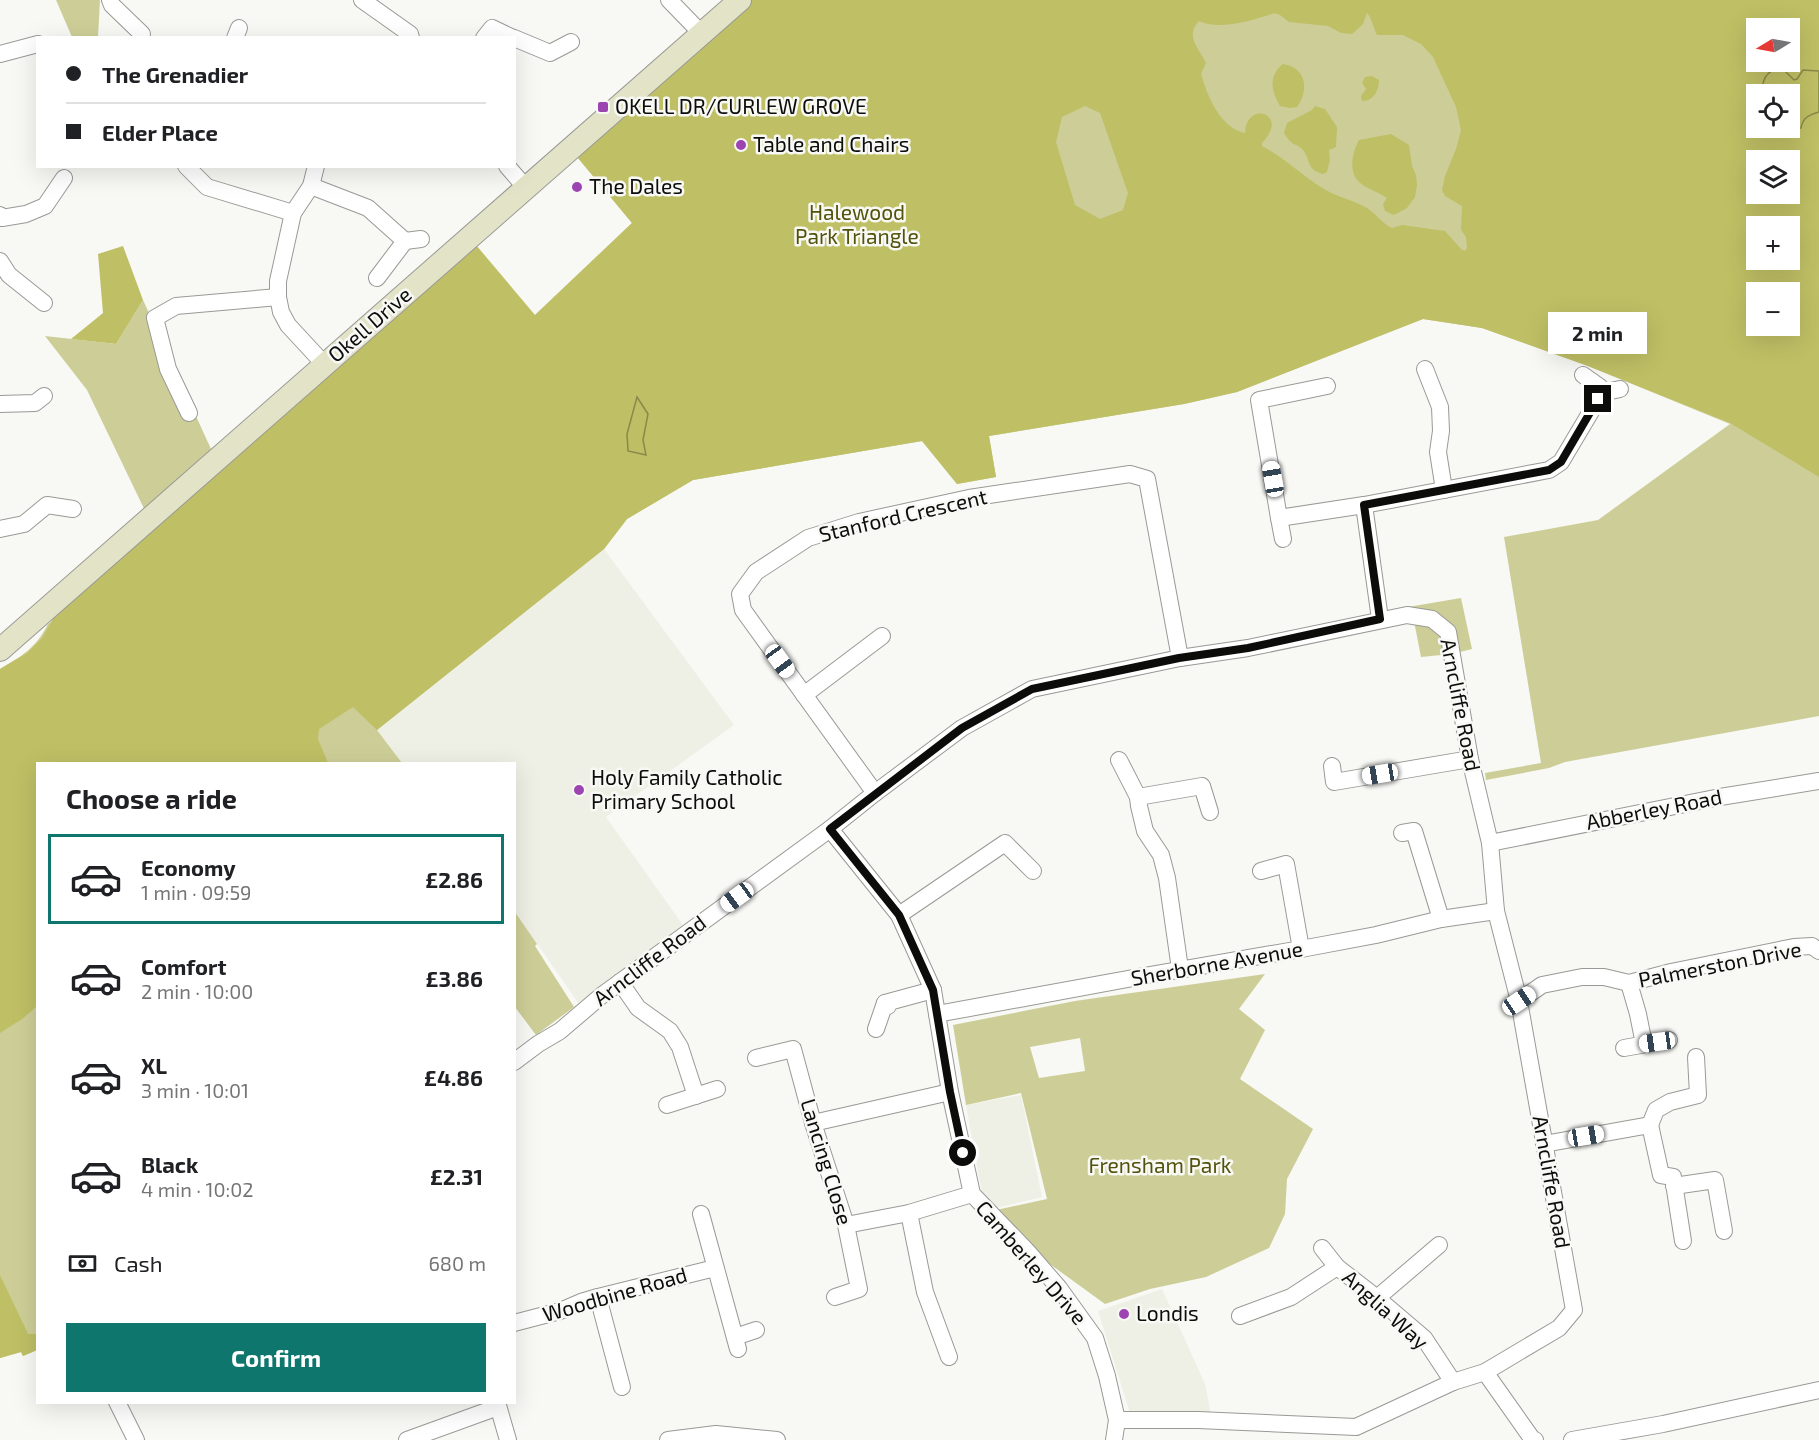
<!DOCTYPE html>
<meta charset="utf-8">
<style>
:root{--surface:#fff;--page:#f2f2f2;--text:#202124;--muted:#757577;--line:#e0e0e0;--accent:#0f766e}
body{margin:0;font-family:"Exo 2",sans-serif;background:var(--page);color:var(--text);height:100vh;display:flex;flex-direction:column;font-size:22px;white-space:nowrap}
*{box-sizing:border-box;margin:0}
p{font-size:20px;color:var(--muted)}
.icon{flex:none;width:33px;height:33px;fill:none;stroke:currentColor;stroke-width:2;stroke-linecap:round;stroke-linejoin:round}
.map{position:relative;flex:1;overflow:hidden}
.sheet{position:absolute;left:36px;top:762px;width:480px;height:642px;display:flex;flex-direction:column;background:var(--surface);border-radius:0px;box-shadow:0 6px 24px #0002}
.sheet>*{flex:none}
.top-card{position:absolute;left:36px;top:36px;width:480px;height:132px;border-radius:0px;box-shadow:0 6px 24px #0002;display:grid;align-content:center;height:132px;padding:0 30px;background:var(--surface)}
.needle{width:39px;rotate:260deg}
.controls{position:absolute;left:1746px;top:18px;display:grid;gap:12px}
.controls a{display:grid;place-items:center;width:54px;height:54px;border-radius:0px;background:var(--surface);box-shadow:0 6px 24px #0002;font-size:30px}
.end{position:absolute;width:27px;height:27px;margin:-14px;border:8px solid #0c0c0b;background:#fff;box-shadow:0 0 0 3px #fff}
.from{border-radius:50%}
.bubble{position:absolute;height:42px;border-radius:0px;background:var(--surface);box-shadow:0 6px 24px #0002;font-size:20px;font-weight:700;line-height:42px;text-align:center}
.car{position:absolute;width:18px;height:36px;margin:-18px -9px;border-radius:8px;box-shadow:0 0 4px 2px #0007;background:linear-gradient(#fff 24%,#345 0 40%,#fff 0 76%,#345 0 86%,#fff 0)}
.top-card b{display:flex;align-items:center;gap:21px;height:57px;font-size:22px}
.top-card b+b{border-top:2px solid var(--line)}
.top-card i{width:15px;height:15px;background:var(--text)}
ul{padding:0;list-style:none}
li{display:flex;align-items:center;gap:18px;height:90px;margin:0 12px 9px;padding:0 18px;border:3px solid transparent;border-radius:0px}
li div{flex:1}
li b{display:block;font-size:22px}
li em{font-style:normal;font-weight:700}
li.current{border-color:var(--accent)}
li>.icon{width:54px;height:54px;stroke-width:1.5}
h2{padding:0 30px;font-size:27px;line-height:72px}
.pay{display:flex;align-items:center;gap:15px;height:66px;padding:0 30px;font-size:22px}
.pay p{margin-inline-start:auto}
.cta{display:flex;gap:12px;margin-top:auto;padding:12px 30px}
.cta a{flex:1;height:69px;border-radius:0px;background:var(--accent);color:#fff;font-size:24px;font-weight:700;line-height:69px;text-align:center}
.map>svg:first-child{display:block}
</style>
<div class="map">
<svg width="1819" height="1440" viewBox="0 0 1819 1440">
<rect width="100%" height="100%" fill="#f8f8f5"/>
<g fill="#eff0e5">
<polygon points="604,549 734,725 606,817 683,925 579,1004 515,912 514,764 402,763 377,730"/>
<polygon points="1021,1095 1042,1197 997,1208 982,1194 966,1105"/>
<polygon points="1162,1289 1205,1384 1211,1414 1130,1413 1098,1311"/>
</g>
<g fill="#cdce97" fill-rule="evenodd">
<polygon points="56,0 100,0 98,37 72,37"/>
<path d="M 749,0 L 1819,0 L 1819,716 L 1565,762 L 1549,768 L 1486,780 L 1485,773 L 1541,763 L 1504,537 L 1598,520 L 1730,424 L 1588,366 L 1482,328 L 1423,319 L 1237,392 L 1184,404 L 989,436 L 996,477 L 957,484 L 922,441 L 693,480 L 627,519 L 604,549 L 377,730 L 402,763 L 38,764 L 37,1350 L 23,1356 L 21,1352 L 0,1358 L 0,669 C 22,656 36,648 48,624 L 535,315 L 632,223 L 578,158 ZM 1756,28 L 1790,28 L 1790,62 L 1756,62 ZM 1756,94 L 1790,94 L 1790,128 L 1756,128 ZM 1756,160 L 1790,160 L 1790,194 L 1756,194 ZM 1756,226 L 1790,226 L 1790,260 L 1756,260 ZM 1756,292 L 1790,292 L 1790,326 L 1756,326 Z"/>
<polygon points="143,300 216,460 149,519 87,390 45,336 116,344"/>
<polygon points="1461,598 1472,649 1452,654 1421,657 1413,616 1408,607"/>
<polygon points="515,912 537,944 535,946 574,1007 536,1035 515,1007"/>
<path d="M 1265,974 L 1239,1009 L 1265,1030 L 1240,1079 L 1313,1129 L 1287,1179 L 1285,1214 L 1269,1248 L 1206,1277 L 1150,1289 L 1105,1304 L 1036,1254 L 996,1210 L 1047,1199 L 1021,1093 L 966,1105 L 953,1025 L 1075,1001 ZM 1080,1038 L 1085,1071 L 1039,1078 L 1030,1047 Z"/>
</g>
<g fill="#bfbf65" fill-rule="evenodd">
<path d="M 749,0 L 1819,0 L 1819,71 L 1814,70 L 1794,81 L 1786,72 L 1780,68 L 1772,69 L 1762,87 L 1762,94 L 1756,94 L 1756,128 L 1777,128 L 1779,131 L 1801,128 C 1803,117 1809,115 1819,112 L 1819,477 L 1730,423 L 1588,366 L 1482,328 L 1423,319 L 1237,392 L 1184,404 L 989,436 L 996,477 L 957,484 L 922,441 L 693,480 L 627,519 L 604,549 L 377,730 L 353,707 L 319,729 L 318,739 L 328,763 L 38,764 L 37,1006 L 22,1019 L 0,1033 L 0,669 L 27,653 L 42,638 L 58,610 L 476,245 L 535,315 L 632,223 L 578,158 ZM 1274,13 L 1280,15 L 1289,22 L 1328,26 L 1341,33 L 1352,34 L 1363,24 L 1367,13 C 1372,19 1373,27 1377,35 L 1403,35 L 1421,44 L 1433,57 L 1456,107 L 1461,130 L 1456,149 L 1445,176 L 1442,190 L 1445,196 L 1462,206 L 1461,230 L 1466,237 L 1467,248 L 1465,251 L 1461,249 L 1445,231 L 1402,225 L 1392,228 C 1381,223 1377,214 1367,208 C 1353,200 1337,197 1324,189 C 1302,176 1285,158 1262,146 L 1262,143 C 1291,113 1246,100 1245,133 C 1220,128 1207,95 1201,74 L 1206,63 C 1198,47 1185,36 1199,21 C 1218,31 1255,20 1274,13 ZM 1756,28 L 1790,28 L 1790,62 L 1756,62 ZM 1085,106 L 1100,113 L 1128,193 L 1123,210 L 1100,219 L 1075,205 L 1056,142 L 1062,117 ZM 1756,160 L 1790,160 L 1790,194 L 1756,194 ZM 1756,226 L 1790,226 L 1790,260 L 1756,260 ZM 1756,292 L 1790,292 L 1790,326 L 1756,326 Z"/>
<path d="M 1283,64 C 1307,68 1309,90 1297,107 L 1290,108 L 1280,106 C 1271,90 1268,76 1283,64 Z"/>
<path d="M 1372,76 L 1379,80 C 1379,90 1374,101 1362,101 L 1361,96 L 1366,89 L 1362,83 L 1365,77 Z"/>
<path d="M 1315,106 L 1325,109 L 1337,127 L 1336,147 L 1329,150 L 1330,160 L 1327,172 L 1323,174 C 1305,169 1312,160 1302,149 C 1299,145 1293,145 1290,141 C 1287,139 1286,135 1284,133 L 1287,123 L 1312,110 Z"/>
<path d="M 1391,134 L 1409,145 L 1412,166 L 1416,175 L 1417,185 L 1415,197 L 1407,208 L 1394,215 L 1385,211 L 1383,204 L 1387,198 C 1379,192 1366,189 1358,181 C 1348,169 1353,151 1359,140 Z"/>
<polygon points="123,246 143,300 116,344 71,339 103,313 98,254"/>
<polygon points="0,1275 28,1334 37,1334 37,1350 23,1356 21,1352 0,1358"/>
</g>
<g fill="#bebe64" stroke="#898949" stroke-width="1.5">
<path d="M 1780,68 L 1786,72 L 1794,80 L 1797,79 L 1803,70 L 1819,71 L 1819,112 C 1809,115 1803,117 1801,128 L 1786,132 L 1779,131 L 1777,128 L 1790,128 L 1790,94 L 1762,94 C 1762,81 1765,71 1780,68 Z"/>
<polygon points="637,397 648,414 643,440 646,455 628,451 627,434"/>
</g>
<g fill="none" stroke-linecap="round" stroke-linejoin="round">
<g stroke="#999996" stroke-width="18">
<g id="street">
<polyline points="110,0 112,5 142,34"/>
<polyline points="362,0 410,34 411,38"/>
<polyline points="669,0 702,34"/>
<polyline points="235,38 239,28"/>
<polyline points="484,38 492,28 513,38"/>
<polyline points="514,38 550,53 571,42"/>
<polyline points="0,54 38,44"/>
<polyline points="186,166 207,187 293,213"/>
<polyline points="316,166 311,186 293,213 278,281 278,297 281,312 288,325 325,365"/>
<polyline points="507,166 526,188"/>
<polyline points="311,186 368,208 405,241 377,278"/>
<polyline points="0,215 2,218 26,214 45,206 64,178"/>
<polyline points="405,241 421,239"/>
<polyline points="0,261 9,275 44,303"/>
<polyline points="1425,369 1440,407 1441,431 1438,452 1444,490"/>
<polyline points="1327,386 1259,400 1279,518 1364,505 1380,619"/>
<polyline points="1602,393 1620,389"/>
<polyline points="0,404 35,403 44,396"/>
<polyline points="189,413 168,369 155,318 176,306 278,297"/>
<polyline points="1364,505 1549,470 1561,462 1602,393 1600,387 1583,375"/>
<polyline points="1279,518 1283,539"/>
<polyline points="0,529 24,524 47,505 73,509"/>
<polyline points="804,695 882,636"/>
<polyline points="1119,760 1138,797"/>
<polyline points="1332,766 1334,782 1470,759"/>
<polyline points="875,793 743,610 740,594 756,572 808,538 859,522 969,498 1130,474 1147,479 1180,658"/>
<polyline points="830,829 899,915 933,990 950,1092 972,1194 1027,1251 1059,1288 1095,1338 1107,1376 1117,1420 1114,1440"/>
<polyline points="1402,833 1414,831 1441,919"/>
<polyline points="1490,843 1720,797 1819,781"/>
<polyline points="1261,871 1286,864 1301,949"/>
<polyline points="899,915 1005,843 1033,871"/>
<polyline points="1180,969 1167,878 1161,855 1145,831 1139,806 1138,797 1202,786 1210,812"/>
<polyline points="620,982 638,1008 670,1031 680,1047 696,1096"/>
<polyline points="1629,983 1638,1014 1644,1044"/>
<polyline points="1519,1001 1542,985 1582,977 1604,977 1629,983 1671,972 1794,947 1812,946 1819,951"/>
<polyline points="888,1006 885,1003 933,990"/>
<polyline points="937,1014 1144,976 1301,949 1376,935 1441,919 1496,911"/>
<polyline points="876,1029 885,1003"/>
<polyline points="1624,1048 1669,1040"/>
<polyline points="756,1058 793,1049 813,1123 846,1225 859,1289 835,1297"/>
<polyline points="514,1062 538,1044 560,1031 601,996 830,829 875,793 962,728 1032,689 1180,658 1248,648 1407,615 1432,619 1448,632 1470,759 1490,843 1496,911 1519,1001 1574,1310 1559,1328 1485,1372 1453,1382 1356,1427 1198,1420 1117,1420"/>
<polyline points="667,1105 717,1089"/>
<polyline points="813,1123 950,1092"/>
<polyline points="1650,1125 1656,1110 1670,1102 1698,1095 1696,1057"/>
<polyline points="1544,1144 1650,1125 1661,1175 1673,1177 1683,1241"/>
<polyline points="1674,1186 1715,1180 1724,1231"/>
<polyline points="909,1213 925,1292 949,1357"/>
<polyline points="701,1214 738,1349"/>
<polyline points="846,1225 909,1213 972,1194"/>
<polyline points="1322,1248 1337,1267"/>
<polyline points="598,1297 622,1387"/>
<polyline points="1377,1298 1439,1245"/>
<polyline points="1240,1316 1291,1297 1337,1267 1377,1298 1424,1338 1453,1382"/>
<polyline points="514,1323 560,1311 581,1302 598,1297 715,1268"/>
<polyline points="735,1337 756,1330"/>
<polyline points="1485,1372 1533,1440 1535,1440"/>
<polyline points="117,1402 136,1440"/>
<polyline points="497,1402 508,1440"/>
<polyline points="407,1440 498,1407"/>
<polyline points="668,1440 716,1434 777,1440"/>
<polyline points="1572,1440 1663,1424 1819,1390"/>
</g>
</g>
<g stroke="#999996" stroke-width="24">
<polyline id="secondary" points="0,650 740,0"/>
</g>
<use href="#street" stroke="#fff" stroke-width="16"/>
<use href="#secondary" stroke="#e3e3c7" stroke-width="22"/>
</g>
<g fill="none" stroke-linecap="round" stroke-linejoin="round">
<polyline stroke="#0c0c0b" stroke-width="8" points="963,1153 950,1092 933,990 899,915 830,829 962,728 1032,689 1179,658 1248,648 1380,619 1364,505 1549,470 1561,462 1598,399"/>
</g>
<g fill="#9c45b2" stroke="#f8f8f5" stroke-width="2">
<rect x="597" y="101" width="12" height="12" rx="3"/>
<circle cx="741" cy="145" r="6"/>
<circle cx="577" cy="187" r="6"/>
<circle cx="579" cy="790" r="6"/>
<circle cx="1124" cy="1314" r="6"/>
</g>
<g text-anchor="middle" stroke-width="5" stroke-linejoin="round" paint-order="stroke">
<g font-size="21" fill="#0c0c0b" stroke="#f8f8f5" text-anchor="start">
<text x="615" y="114">OKELL DR/CURLEW GROVE</text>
<text x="753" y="152">Table and Chairs</text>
<text x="589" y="194">The Dales</text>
<text x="591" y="785">Holy Family Catholic<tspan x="591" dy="24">Primary School</tspan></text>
<text x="1136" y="1321">Londis</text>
</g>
<g font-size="21" fill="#53520d" stroke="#f8f8f5">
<text x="857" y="220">Halewood<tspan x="857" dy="24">Park Triangle</tspan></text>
<text x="1160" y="1173">Frensham Park</text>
</g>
<g font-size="21" fill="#0c0c0b" stroke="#f8f8f5">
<text transform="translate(370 325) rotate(-41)" y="7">Okell Drive</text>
<text transform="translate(903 516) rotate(-13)" y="7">Stanford Crescent</text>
<text transform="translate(1460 705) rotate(79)" y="7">Arncliffe Road</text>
<text transform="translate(1654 810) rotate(-11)" y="7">Abberley Road</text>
<text transform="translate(650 961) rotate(-37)" y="7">Arncliffe Road</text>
<text transform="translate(1217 964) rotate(-10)" y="7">Sherborne Avenue</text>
<text transform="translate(1720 965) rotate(-11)" y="7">Palmerston Drive</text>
<text transform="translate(826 1162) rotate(73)" y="7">Lancing Close</text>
<text transform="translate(1551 1182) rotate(80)" y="7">Arncliffe Road</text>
<text transform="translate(1031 1263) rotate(49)" y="7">Camberley Drive</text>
<text transform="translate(615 1295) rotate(-16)" y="7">Woodbine Road</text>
<text transform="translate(1385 1310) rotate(42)" y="7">Anglia Way</text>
</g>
</g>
</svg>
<div class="controls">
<a><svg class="needle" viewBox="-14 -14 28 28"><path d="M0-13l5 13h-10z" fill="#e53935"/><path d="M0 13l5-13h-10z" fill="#757577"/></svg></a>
<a><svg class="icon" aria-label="locate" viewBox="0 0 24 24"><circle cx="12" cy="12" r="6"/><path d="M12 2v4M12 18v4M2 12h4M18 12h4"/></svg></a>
<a><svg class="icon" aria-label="layers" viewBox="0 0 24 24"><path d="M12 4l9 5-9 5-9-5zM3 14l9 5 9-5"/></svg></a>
<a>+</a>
<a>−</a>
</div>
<i class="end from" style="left:963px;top:1153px"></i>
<i class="end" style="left:1598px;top:399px"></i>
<div class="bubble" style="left:1548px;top:312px;width:99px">2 min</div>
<i class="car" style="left:1273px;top:479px;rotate:350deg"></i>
<i class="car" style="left:780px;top:661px;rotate:144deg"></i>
<i class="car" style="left:1380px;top:774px;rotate:261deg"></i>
<i class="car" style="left:737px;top:897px;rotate:234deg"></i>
<i class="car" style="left:1519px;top:1001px;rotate:56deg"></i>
<i class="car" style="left:1657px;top:1042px;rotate:262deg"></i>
<i class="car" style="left:1586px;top:1136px;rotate:80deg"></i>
<div class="top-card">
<b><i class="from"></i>The Grenadier</b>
<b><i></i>Elder Place</b>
</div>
<section class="sheet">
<h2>Choose a ride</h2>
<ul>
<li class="current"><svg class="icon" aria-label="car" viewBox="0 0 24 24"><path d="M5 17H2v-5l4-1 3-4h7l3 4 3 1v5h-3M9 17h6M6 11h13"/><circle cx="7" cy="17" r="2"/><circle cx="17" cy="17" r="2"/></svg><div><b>Economy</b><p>1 min · 09:59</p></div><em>£2.86</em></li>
<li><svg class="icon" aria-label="car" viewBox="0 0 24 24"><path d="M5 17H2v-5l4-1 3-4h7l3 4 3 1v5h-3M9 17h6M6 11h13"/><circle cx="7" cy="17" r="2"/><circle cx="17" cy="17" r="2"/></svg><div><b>Comfort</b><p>2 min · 10:00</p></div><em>£3.86</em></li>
<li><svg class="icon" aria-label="car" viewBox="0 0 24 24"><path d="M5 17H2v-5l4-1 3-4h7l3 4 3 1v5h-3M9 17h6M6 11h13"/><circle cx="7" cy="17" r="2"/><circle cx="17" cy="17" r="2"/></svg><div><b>XL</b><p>3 min · 10:01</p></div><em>£4.86</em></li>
<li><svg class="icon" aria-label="car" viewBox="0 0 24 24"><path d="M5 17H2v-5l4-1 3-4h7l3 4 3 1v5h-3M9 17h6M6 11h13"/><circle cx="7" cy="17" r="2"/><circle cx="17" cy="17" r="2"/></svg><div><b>Black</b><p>4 min · 10:02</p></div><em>£2.31</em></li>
</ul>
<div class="pay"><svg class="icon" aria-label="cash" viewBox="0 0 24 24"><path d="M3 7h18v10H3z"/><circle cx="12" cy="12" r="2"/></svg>Cash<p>680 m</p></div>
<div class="cta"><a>Confirm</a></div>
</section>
</div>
